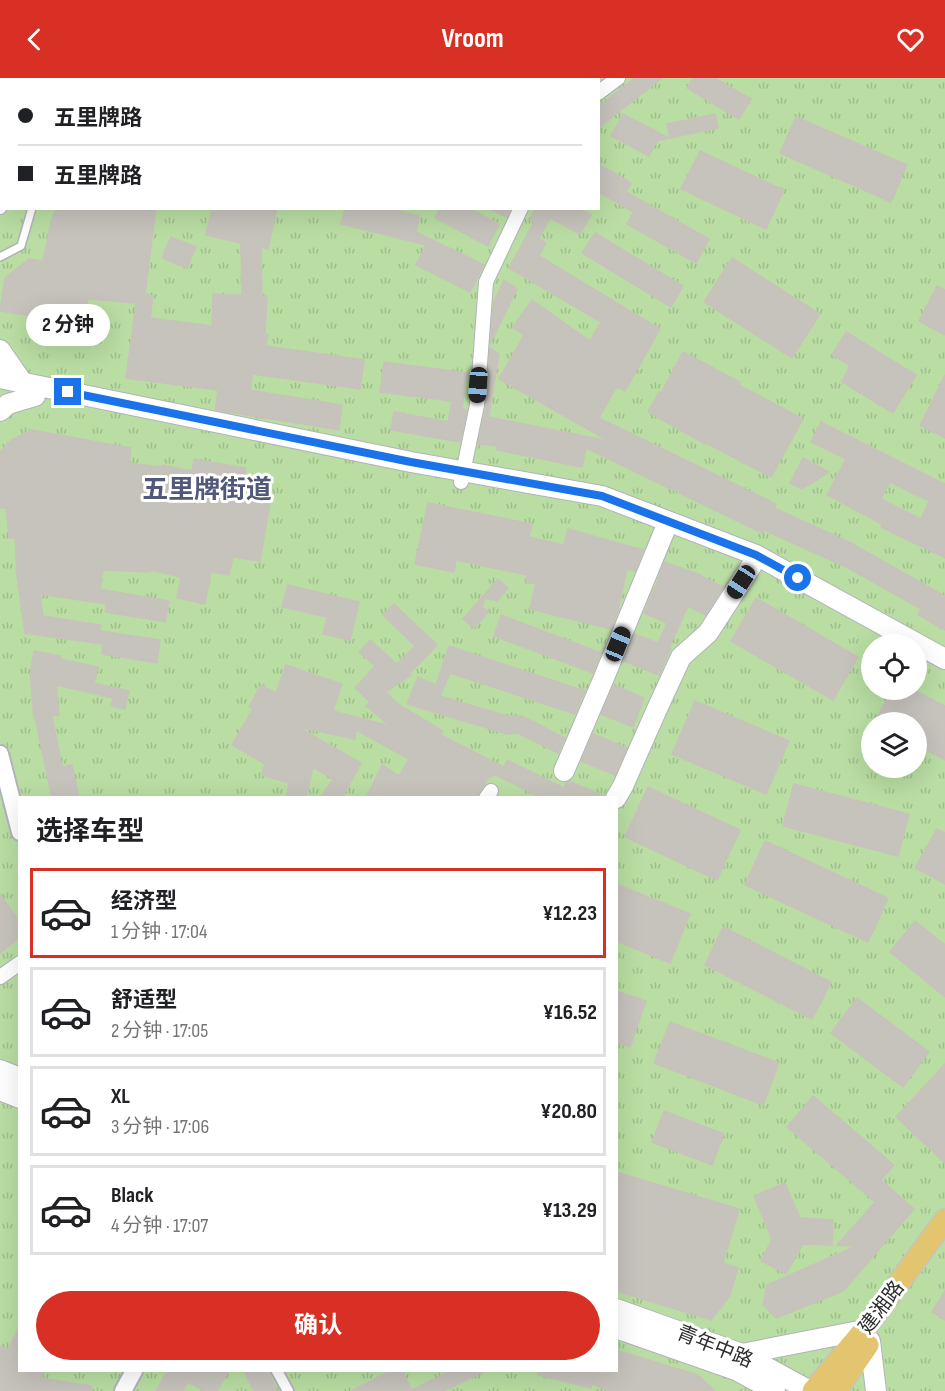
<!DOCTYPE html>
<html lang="zh">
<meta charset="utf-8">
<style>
:root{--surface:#fff;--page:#f2f2f2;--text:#202124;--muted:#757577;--line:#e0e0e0;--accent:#d93025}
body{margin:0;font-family:"Sofia Sans Condensed","Noto Sans SC",sans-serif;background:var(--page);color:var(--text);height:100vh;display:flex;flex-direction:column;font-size:22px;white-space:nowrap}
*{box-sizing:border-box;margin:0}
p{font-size:20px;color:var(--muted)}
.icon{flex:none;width:33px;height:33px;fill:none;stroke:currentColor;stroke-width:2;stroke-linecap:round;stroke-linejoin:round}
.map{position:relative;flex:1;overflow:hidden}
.panel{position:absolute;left:18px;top:718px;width:600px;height:576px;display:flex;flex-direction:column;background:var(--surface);border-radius:0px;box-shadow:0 6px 24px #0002}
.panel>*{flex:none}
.guide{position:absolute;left:0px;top:0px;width:600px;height:132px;box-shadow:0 6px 24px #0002;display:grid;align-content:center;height:132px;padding:0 18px;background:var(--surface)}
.buttons{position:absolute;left:861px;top:556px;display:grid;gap:12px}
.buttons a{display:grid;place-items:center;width:66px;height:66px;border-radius:50%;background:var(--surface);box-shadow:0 6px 24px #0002;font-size:30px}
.end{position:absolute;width:27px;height:27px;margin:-14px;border:8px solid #1a73e8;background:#fff;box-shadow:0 0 0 3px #fff}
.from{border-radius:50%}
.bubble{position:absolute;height:42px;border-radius:21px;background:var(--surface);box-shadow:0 6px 24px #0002;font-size:20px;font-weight:700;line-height:42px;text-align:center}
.car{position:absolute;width:18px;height:36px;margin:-18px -9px;border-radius:8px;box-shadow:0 0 4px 2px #0007;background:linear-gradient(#222 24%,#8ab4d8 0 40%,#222 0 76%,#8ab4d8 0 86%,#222 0)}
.guide b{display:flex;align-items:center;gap:21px;height:57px;font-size:22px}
.guide b+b{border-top:2px solid var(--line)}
.guide i{width:15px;height:15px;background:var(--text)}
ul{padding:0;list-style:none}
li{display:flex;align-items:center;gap:18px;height:90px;margin:0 12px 9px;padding:0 6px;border:3px solid var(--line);border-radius:0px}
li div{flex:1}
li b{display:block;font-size:22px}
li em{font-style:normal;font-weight:700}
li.active{border-color:var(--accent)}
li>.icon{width:54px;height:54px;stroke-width:1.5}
h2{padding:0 18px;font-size:27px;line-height:72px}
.action{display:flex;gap:12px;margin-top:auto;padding:12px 18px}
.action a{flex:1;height:69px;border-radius:36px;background:var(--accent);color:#fff;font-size:24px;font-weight:700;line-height:69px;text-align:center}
header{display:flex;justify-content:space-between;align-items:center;height:78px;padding:0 18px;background:var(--accent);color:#fff;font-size:27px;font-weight:700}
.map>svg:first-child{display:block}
</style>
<header><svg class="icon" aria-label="back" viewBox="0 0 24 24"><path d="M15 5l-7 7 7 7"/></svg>Vroom<svg class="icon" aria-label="heart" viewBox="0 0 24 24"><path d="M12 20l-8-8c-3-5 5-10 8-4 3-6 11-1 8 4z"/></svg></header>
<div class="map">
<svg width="945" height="1313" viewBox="0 0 945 1313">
<defs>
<pattern id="park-tufts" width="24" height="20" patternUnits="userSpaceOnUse" patternTransform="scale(1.5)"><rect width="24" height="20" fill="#b9dda3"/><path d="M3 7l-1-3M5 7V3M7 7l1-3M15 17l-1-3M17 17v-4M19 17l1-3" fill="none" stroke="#9fbe8d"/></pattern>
</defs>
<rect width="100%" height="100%" fill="#ede7e1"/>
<path fill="url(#park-tufts)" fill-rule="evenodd" d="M 0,0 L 945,0 L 945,1313 L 0,1313 ZM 2,2 L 598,2 L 598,130 L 2,130 ZM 872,567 L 916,567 L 916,612 L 872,612 ZM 872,645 L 916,645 L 916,690 L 872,690 ZM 20,720 L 616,720 L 616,1293 L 20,1293 Z"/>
<g fill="#c6c2bc" stroke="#c8c3ba" stroke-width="1.5" fill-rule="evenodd">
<polygon points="635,0 662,0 598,50 598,29"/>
<polygon points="693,0 715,0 751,21 739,41 687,10"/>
<polygon points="623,36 669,60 657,63 649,78 611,58"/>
<polygon points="715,36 718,50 670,60 667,46"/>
<polygon points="796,39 907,87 891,124 780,75"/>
<polygon points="700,73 784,112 766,151 681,111"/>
<polygon points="598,86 631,105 626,114 709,161 696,185 627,146 634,134 598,114"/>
<polygon points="56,130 156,130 145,216 153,218 150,240 212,248 213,216 242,217 241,165 206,157 212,130 277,130 268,171 261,169 262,218 267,218 265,256 268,256 266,268 364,282 360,311 253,296 250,312 342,327 339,352 215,332 218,312 126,300 136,225 88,221 84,246 0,233 5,200 29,181 43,183 51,144"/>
<polygon points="345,130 388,130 419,138 416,154 484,187 470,214 416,187 426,167 341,146"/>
<polygon points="440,130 469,130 499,146 488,168 435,140"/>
<polygon points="487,130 511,130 507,139"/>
<polygon points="534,130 579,130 591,137 580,156 550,140 539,161 546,165 539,178 660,251 625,313 617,308 599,340 776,426 774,430 849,464 945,518 945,552 918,537 921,531 848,490 764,452 762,455 586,370 582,389 497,372 498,368 478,366 486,328 490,270 499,276 489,339 609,363 499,301 524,257 513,249 532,222 590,263 601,244 509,190 534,144 530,141 535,131"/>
<polygon points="595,155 683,208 671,229 582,175"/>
<polygon points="171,159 196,169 187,190 162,180"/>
<polygon points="732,180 820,236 792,280 704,224"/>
<polygon points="504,202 517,211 490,266 494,224"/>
<polygon points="937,208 945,212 945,257 919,243"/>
<polygon points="846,254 916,297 893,335 842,304 850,287 832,277"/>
<polygon points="683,274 740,304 739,307 803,341 771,399 706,365 705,366 648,334 659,314 661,315"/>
<polygon points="384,284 467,295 462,331 467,332 460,364 391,352 394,334 448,344 452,323 380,314"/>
<polygon points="945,297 945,360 920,348"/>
<path d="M 821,344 L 945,406 L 945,480 L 881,449 L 882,446 L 827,417 L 846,381 L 811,364 ZM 890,404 L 929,423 L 921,441 L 881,421 Z"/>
<polygon points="32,352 131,370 129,385 161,389 162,387 192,393 194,381 246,390 241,419 270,424 260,483 233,479 229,497 211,494 205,526 177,520 181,499 150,492 150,494 103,492 100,511 169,523 165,544 105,534 107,526 40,516 43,538 101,547 100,553 160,562 157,585 102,576 103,566 25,555 17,498 15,460 9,460 6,430 0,430 0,374 11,362"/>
<polygon points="803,380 829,394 802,411 790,405"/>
<polygon points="428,425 532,446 529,459 564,467 568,451 643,472 635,493 627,491 618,531 619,531 611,551 530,531 536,505 526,503 527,497 456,482 454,494 415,486"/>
<polygon points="664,484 701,497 701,498 723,509 706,537 688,528 669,570 671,570 659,597 624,583 635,556 658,565 667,545 644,535 654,510 655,511"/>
<polygon points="498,501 508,510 497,523 485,520 482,530 489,533 474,550 463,541"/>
<polygon points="288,507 359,524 350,562 323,556 327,539 282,529"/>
<polygon points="756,520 858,579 833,622 731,563"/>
<polygon points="394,526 437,567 409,596 411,597 386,614 396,624 405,631 405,630 443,653 441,657 504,689 507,682 564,710 566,705 569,703 604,718 604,720 542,720 494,696 492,699 489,698 476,720 366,720 382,687 399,698 409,681 356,652 355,661 298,649 361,685 342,720 320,720 333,701 313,689 306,720 286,720 289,705 262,697 265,686 232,667 253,631 249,629 261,607 276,615 286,587 342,606 333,633 390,648 366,628 370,624 355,610 375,588 359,574 370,562 397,586 415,568 383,537"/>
<polygon points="501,537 601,575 593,595 494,558"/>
<polygon points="449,568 585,613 575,636 450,595 440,618 507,638 522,638 565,660 558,675 518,655 507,656 407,626 418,599 436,607"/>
<polygon points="34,573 61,578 60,581 98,589 94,605 129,613 125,631 111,628 113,620 56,607 59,637 52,638 62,689 72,687 79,720 52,720 35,639 34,639 30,597"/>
<polygon points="614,607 644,620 633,649 601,636"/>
<polygon points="892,612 914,612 945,628 945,682 916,667 916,645 874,645"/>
<polygon points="695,623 789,663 766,716 672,676"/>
<polygon points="593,656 627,670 615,697 581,683"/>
<polygon points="794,706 909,736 898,778 783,748"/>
<polygon points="648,709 740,752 717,802 625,759"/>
<polygon points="937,751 945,755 945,806 915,790"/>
<polygon points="765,763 888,820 868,864 745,807"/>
<polygon points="616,806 690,836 670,885 616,863"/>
<polygon points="0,816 20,845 20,859 0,875"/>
<polygon points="915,843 945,867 945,919 890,874"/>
<polygon points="723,849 831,904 812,941 705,887"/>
<polygon points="616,913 646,923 630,969 616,964"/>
<polygon points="857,920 929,974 903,1009 831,955"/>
<polygon points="670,944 779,985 763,1027 654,985"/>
<polygon points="945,986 945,1085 896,1039"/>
<polygon points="813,1018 894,1087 881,1102 914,1131 843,1213 776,1240 763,1227 767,1207 856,1168 837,1167 875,1124 787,1049"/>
<polygon points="664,1033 724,1056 712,1087 652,1064"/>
<polygon points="616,1094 739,1131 723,1185 738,1190 729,1219 711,1242 616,1213"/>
<polygon points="785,1105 800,1140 833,1142 832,1167 803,1166 786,1196 761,1183 772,1161 754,1118"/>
<polygon points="945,1213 945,1242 932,1234"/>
<polygon points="20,1247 20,1293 45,1293 41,1300 92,1308 91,1313 0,1313 0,1268 8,1272"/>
<polygon points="616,1272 698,1297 715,1313 609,1313 592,1306 591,1310 538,1297 538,1293 616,1293"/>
<polygon points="167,1293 229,1293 217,1313 204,1313 188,1304 183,1313 156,1313"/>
<polygon points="244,1293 268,1293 277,1313 254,1313"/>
<polygon points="390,1293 402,1293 412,1312 450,1293 485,1293 444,1313 351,1313"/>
</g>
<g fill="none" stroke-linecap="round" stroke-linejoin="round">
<g stroke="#b1b3bb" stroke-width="10">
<g id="service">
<polyline points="85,2 86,0"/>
<polyline points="0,179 21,168 32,130"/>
</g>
</g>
<g stroke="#b1b3bb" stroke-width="14">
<polyline id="pedestrian" points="277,1293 288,1313"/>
</g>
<g stroke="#b1b3bb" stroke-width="16">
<g id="minor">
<polyline points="34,2 35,0"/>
<polyline points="598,15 618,0"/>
<polyline points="0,129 2,124"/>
<polyline points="461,404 477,327 486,204 521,130"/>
<polyline points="486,720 491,713"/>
<polyline points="0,899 20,885"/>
</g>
</g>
<g stroke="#b1b3bb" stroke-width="20">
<g id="tertiary">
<polyline points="0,676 20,754"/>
<polyline points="123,1313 134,1293"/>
</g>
</g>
<g stroke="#b1b3bb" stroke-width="22">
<g id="secondary">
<polyline points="0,272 22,304"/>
<polyline points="0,300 411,384 602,418 756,477 945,581"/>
<polyline points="0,333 8,326 35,318"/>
<polyline points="564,693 603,602 664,454"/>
<polyline points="616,720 623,708 657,631 681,579 708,555 752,487"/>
<polyline points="0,992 20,1000"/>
<polyline points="0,1012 20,1020"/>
<polyline points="616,1231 742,1276 810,1313"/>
<polyline points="616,1250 736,1292 775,1313"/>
<polyline points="870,1263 876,1313"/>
<polyline points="743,1280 742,1276 864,1252"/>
</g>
</g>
<g stroke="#c4c4c4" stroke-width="24">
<g id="primary">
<polyline points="813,1313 864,1252 945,1142"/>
<polyline points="836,1313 868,1267"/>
</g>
</g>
<use href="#service" stroke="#fff" stroke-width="7"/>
<use href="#pedestrian" stroke="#fff" stroke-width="10"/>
<use href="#minor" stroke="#fff" stroke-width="14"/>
<use href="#tertiary" stroke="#fff" stroke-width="16"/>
<use href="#secondary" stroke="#fff" stroke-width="20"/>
<use href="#primary" stroke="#e3c56f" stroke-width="21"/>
</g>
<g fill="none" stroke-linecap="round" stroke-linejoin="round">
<polyline stroke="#1a73e8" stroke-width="8" points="68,314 411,384 602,418 756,477 798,500"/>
</g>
<g text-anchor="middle" stroke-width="6" stroke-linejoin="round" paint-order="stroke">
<g font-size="20" fill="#2d2d2d" stroke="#fff">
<text transform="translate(881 1229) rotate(-53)" y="7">建湘路</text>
<text transform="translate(715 1268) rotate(22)" y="7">青年中路</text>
</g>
<g font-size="26" font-weight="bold" fill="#51597a" stroke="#fff">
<text x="207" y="420">五里牌街道</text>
</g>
</g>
</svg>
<div class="buttons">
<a><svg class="icon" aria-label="locate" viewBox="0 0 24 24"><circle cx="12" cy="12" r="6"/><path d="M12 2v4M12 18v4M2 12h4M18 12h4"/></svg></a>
<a><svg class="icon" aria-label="layers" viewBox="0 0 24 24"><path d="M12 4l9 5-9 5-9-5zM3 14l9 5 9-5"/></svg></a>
</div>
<i class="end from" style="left:798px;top:500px"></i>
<i class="end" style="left:68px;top:314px"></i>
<div class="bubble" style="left:26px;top:226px;width:84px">2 分钟</div>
<i class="car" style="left:478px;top:307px;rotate:184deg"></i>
<i class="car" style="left:741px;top:504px;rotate:213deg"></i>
<i class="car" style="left:618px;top:566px;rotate:22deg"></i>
<div class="guide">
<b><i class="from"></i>五里牌路</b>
<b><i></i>五里牌路</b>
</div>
<section class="panel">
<h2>选择车型</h2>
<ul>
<li class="active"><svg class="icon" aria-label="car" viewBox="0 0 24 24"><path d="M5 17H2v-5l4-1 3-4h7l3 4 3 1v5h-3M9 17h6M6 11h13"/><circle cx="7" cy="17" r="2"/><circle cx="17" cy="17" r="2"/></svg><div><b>经济型</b><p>1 分钟 · 17:04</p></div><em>¥12.23</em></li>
<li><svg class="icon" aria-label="car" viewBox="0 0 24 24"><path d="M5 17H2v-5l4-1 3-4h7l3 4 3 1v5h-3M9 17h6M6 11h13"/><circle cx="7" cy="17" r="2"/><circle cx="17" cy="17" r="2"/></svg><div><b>舒适型</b><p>2 分钟 · 17:05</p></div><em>¥16.52</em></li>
<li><svg class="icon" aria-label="car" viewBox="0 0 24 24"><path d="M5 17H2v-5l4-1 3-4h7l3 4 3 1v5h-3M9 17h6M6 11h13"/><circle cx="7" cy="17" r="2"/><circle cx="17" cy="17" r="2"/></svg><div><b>XL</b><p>3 分钟 · 17:06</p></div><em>¥20.80</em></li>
<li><svg class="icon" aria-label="car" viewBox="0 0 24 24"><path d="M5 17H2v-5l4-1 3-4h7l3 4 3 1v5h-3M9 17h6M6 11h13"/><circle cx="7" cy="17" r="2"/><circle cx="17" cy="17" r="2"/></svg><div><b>Black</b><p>4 分钟 · 17:07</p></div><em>¥13.29</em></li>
</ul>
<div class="action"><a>确认</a></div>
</section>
</div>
